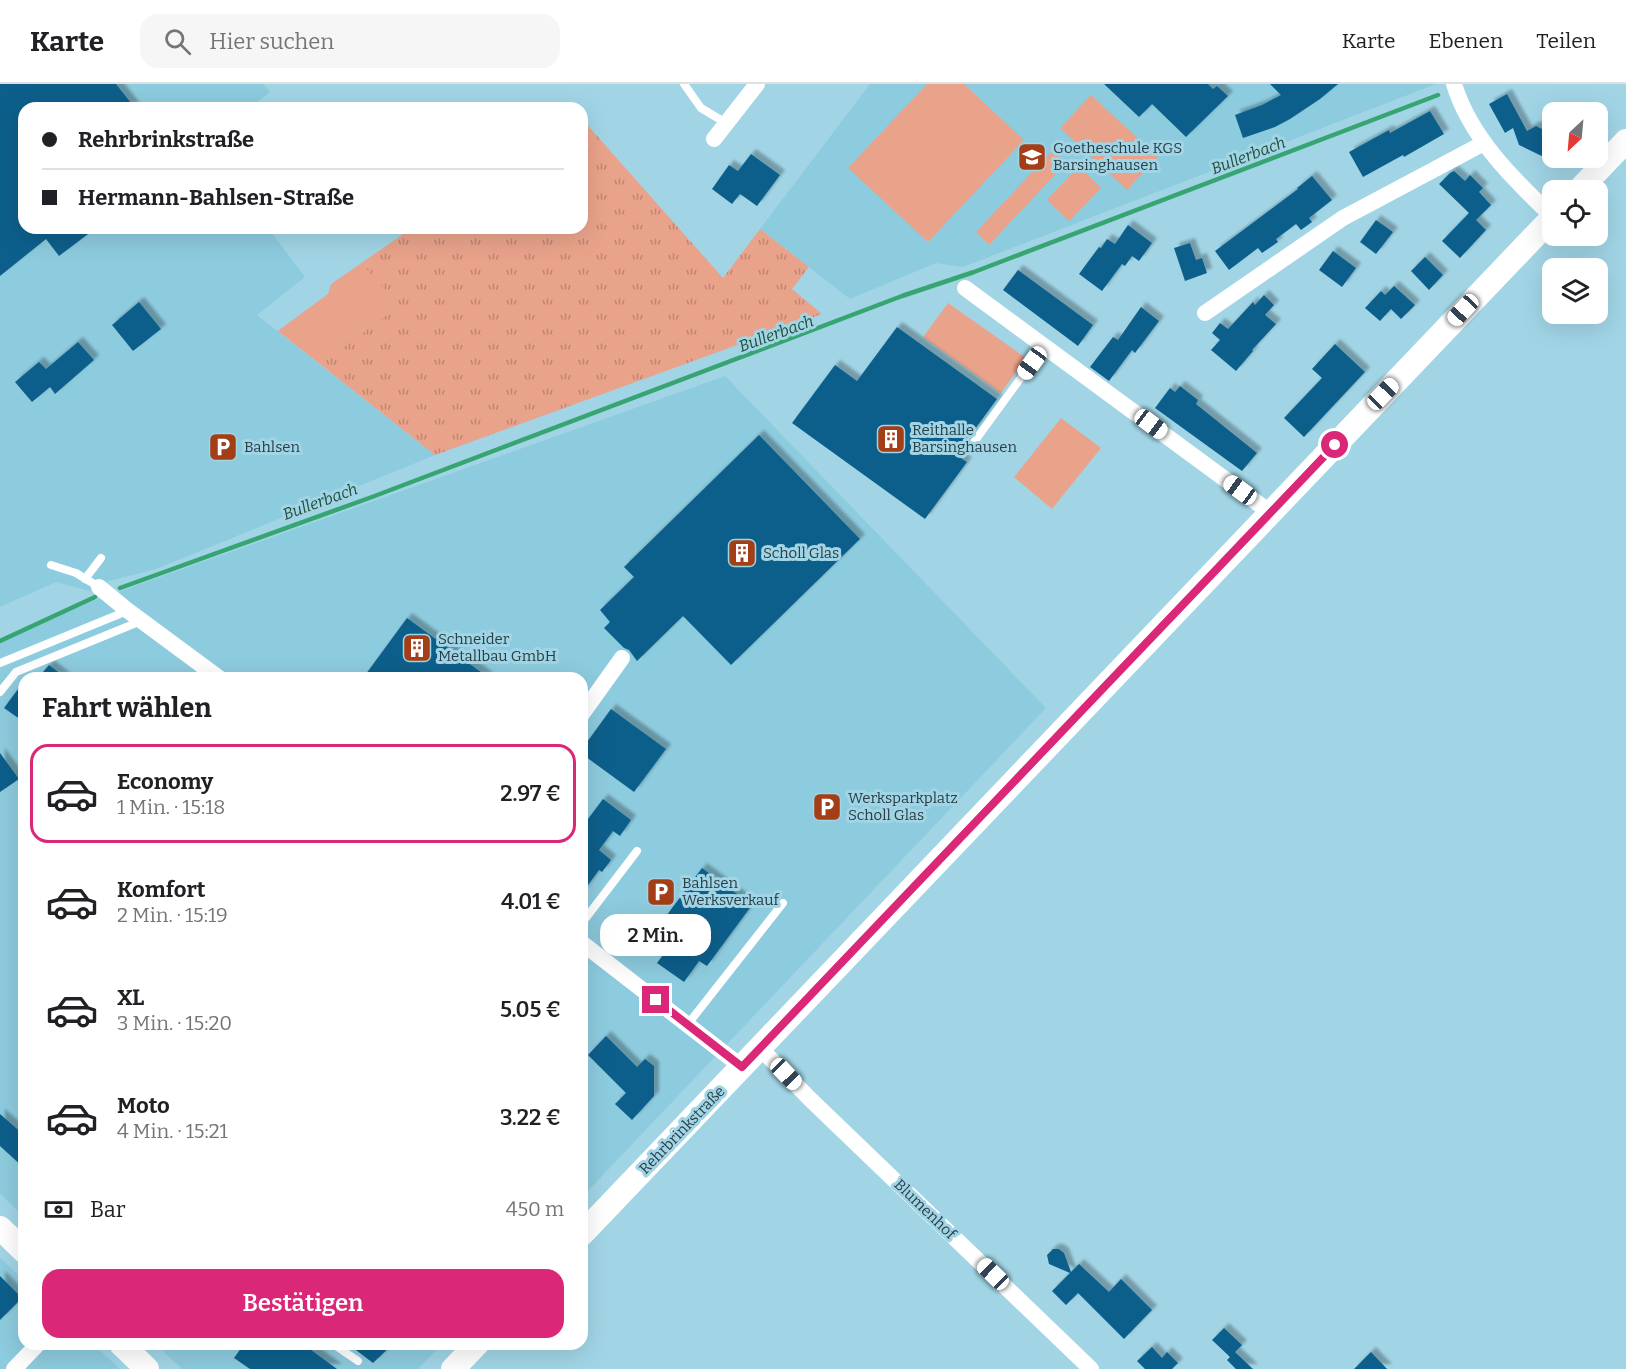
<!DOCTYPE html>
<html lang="de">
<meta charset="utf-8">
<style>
:root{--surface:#fff;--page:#f6f6f6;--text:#202124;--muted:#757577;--line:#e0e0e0;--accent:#db2777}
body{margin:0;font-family:Bitter,serif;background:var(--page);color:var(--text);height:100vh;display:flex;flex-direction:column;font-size:22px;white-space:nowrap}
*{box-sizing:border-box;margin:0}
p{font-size:20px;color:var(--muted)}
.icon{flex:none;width:33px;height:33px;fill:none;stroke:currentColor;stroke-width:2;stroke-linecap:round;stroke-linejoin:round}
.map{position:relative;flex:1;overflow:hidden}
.details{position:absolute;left:18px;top:588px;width:570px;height:678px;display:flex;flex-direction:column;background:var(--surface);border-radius:18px;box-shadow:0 6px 24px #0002}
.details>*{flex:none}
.top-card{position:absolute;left:18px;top:18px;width:570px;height:132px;border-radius:18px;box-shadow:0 6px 24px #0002;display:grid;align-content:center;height:132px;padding:0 24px;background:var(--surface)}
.needle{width:39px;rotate:206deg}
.controls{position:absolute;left:1542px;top:18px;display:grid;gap:12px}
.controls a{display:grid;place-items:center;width:66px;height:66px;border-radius:12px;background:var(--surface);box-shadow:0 6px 24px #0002;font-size:30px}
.end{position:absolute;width:27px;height:27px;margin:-14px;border:8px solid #db2777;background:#fff;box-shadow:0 0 0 3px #fff}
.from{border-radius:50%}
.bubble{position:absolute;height:42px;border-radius:18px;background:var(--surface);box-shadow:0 6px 24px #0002;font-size:20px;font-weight:600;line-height:42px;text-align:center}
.car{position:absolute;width:18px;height:36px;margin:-18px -9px;border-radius:8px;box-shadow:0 0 4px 2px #0007;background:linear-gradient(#fff 24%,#345 0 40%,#fff 0 76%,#345 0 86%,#fff 0)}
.top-card b{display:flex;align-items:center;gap:21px;height:57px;font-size:22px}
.top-card b+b{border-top:2px solid var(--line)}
.top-card i{width:15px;height:15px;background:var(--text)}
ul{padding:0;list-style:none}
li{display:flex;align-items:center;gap:18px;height:99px;margin:0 12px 9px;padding:0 12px;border:3px solid transparent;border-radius:18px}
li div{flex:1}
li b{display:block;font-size:22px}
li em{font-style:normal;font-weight:600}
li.current{border-color:var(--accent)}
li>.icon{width:54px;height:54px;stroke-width:1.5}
h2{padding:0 24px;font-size:27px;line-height:72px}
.pay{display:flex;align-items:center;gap:15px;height:66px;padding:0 24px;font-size:22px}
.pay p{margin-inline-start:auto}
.primary-button{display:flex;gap:12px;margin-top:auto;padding:12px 24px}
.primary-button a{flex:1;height:69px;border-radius:18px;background:var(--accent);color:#fff;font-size:24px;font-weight:600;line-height:69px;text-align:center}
header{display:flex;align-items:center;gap:36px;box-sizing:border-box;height:84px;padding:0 30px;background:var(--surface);border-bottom:2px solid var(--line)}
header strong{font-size:28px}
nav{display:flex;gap:33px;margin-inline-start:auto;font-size:21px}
.search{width:420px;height:54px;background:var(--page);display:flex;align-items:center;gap:15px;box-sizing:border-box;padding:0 21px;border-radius:18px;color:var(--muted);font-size:22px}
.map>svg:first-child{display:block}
</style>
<header>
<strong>Karte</strong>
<div class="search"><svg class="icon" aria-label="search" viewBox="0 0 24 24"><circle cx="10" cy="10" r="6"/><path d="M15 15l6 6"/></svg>Hier suchen</div>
<nav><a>Karte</a><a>Ebenen</a><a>Teilen</a></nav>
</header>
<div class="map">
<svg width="1626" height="1285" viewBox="0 0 1626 1285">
<defs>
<pattern id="grass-tufts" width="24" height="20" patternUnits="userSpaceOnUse" patternTransform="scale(1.5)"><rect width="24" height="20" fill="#eaa38b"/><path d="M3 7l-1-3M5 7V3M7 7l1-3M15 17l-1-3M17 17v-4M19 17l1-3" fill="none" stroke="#be8673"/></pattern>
<filter id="shadow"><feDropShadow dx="5" dy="-5" stdDeviation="1.5" flood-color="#0004"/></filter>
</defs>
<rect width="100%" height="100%" fill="#a1d5e6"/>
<g fill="#8dcbde">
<polygon points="0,0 263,0 270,8 249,24 24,24 24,144 268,144 305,193 257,231 435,371 156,485 105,498 93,508 56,498 0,523"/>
<polygon points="870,0 1436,0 963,183 936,179 850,215 760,145"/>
<polygon points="725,292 1046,624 582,1113 582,594 24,594 24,1133 0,1109 0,556 90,518"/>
<polygon points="0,1174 24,1196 24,1260 93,1260 120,1285 0,1285"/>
<polygon points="156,1260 442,1260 418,1285 182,1285"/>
</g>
<polygon fill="url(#grass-tufts)" points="582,35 723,194 760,145 809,183 792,205 822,230 435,371 278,247 328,210 331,200 412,144 582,144"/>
<g fill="#eaa38b">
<polygon points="927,0 964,0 1024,56 928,158 848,84"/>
<polygon points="1091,11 1158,73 1127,106 1060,44"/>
<polygon points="1053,66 1066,79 989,161 976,148"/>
<polygon points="1079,82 1101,104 1069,137 1047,116"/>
<polygon points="365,183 399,222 321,280 278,247"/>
<polygon points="948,219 1026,274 1001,309 923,253"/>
<polygon points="1061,334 1101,364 1052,425 1014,393"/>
</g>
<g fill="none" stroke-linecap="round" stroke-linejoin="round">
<g stroke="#37a572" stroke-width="4.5">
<polyline points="120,504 372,413 902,212 974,188 1438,11"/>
<polyline points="0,557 95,513"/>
</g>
</g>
<g fill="#0c5f8b" filter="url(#shadow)">
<polygon points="0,0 116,0 135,24 24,24 24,144 96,144 59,172 46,155 0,192"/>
<polygon points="1104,0 1208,0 1213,5 1217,2 1228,12 1186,53 1152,20 1139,33"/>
<polygon points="1270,0 1338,0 1320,15 1290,35 1275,43 1243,54 1235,31 1262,21 1281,11"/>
<polygon points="1507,10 1527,47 1536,42 1552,50 1552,66 1548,75 1519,61 1513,44 1505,49 1489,20"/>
<polygon points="1430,27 1444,50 1404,73 1403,71 1363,93 1349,68 1389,46 1390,49"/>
<polygon points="751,70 780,91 757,122 740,110 732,120 712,105 729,81 738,87"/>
<polygon points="1454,87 1465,97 1470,91 1483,104 1479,108 1491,121 1476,136 1486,146 1460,174 1442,157 1469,129 1439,100 1450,89"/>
<polygon points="1312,92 1332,116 1309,134 1312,138 1301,146 1296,140 1276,155 1278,158 1262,169 1258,164 1229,186 1215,167 1298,105 1297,104"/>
<polygon points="1376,136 1393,148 1376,170 1360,158"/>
<polygon points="1128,141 1152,159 1139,177 1132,172 1125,182 1122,180 1102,207 1079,190 1099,163 1101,164 1107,155 1115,160"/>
<polygon points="1190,159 1196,176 1202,174 1207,189 1185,197 1174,164"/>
<polygon points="1333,167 1356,184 1342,203 1319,186"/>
<polygon points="1425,173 1443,191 1429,206 1411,187"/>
<polygon points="1018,186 1093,241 1078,262 1003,206"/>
<polygon points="1394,202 1415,221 1401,235 1391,225 1380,237 1365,224 1381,207 1385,211"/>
<polygon points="1264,211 1274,221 1265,231 1276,240 1252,266 1253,267 1236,287 1211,266 1220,256 1212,249 1220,239 1228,245 1253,218 1255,221"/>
<polygon points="139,218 161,245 133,267 112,241"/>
<polygon points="1141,223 1159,237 1135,269 1132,266 1109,297 1090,283 1113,253 1118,256"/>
<polygon points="897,243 997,315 956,371 967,378 925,435 792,339 835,281 857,297"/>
<polygon points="78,258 94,276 55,310 50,303 32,318 15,298 39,278 46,285"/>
<polygon points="1335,260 1365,288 1304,353 1284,334 1322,294 1312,285"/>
<polygon points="1180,302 1198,316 1196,320 1257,369 1242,387 1155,324 1170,304 1175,308"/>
<polygon points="759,351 860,455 731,581 683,532 637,577 629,566 624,564 604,544 610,538 600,526 634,493 624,483"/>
<polygon points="407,534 489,594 363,594"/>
<polygon points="49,581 66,594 38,594"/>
<polygon points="24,597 24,638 4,624"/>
<polygon points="611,625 666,665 634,708 582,670 582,665"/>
<polygon points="0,669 19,695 0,708"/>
<polygon points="603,715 631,736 620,752 613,747 599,766 611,776 602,788 599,786 582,809 582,743"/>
<polygon points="702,784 752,821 707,882 699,877 684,898 657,879 672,859 655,847"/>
<polygon points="606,952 637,983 645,975 654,982 654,1012 632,1036 615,1020 626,1009 588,971"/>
<polygon points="0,1030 24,1051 24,1084 0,1062"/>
<polygon points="1053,1165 1059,1165 1064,1169 1071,1188 1079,1180 1109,1208 1121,1195 1152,1226 1124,1255 1078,1209 1066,1221 1052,1207 1070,1189 1049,1180 1047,1171"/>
<polygon points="0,1192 22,1214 0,1236"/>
<polygon points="1224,1244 1242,1261 1235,1268 1253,1285 1236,1285 1227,1276 1230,1273 1212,1256"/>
<polygon points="244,1260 303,1260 337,1285 250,1285 234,1274"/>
<polygon points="348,1260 393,1260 373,1279"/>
<polygon points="1152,1263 1162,1274 1167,1268 1178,1279 1172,1285 1145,1285 1137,1277"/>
<polygon points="1371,1268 1387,1285 1354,1285"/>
</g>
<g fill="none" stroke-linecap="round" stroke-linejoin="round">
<g stroke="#fff" stroke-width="8">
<polyline points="684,0 701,24 726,39"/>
<polyline points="969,365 1044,262"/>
<polyline points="51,481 76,489 99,503"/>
<polyline points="85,495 101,474"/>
<polyline points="0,579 127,527"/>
<polyline points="0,608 16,588 141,537"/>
<polyline points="582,839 637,767"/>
<polyline points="688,940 783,819"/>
<polyline points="333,1260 358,1277"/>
</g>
<g stroke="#fff" stroke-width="16">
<path d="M 1454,0 C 1470,53 1513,95 1552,132"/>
<polyline points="714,55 757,0"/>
<polyline points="965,204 1271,429"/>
<polyline points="1205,229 1343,134 1484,59"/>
<polyline points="99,503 127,526 219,594"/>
<polyline points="582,630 622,574"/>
<polyline points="582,859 742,983"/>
<polyline points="760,964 811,1016 1091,1285"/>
<polyline points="14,1285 38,1260"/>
</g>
<g stroke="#fff" stroke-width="24">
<polyline points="1579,106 1626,57"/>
<polyline points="0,1144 24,1167"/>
<polyline points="582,1150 1552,134"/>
<polyline points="121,1260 147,1285"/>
<polyline points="453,1285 477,1260"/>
</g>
</g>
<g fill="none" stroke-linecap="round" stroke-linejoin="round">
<polyline stroke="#db2777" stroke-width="8" points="656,916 742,983 1335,361"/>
</g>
<defs>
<g id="school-square" transform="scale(1.5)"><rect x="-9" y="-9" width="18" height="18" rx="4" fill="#a43e17" stroke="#a1d5e6"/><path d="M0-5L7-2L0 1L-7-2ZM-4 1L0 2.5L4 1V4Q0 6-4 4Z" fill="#fff"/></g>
<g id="building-square" transform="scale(1.5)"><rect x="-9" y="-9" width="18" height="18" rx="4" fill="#a43e17" stroke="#a1d5e6"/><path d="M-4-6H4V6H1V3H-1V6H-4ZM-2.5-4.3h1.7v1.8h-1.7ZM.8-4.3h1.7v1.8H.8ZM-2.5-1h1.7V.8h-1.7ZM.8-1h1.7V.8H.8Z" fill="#fff"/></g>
<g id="parking-square" transform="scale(1.5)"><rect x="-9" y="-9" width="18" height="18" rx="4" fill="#a43e17" stroke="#a1d5e6"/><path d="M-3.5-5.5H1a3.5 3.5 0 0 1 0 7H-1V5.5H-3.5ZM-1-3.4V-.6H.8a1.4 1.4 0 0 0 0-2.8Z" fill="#fff"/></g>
</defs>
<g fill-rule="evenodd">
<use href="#school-square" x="1032" y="73"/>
<use href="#building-square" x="891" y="355"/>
<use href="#parking-square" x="223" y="363"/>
<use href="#building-square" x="742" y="469"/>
<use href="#building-square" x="417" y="564"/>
<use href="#parking-square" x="827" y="723"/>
<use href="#parking-square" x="661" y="808"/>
</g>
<g text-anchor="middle" stroke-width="6" stroke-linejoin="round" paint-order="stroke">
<g font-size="15" fill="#293e45" stroke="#a1d5e6" text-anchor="start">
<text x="1053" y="69">Goetheschule KGS<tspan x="1053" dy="17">Barsinghausen</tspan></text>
<text x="912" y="351">Reithalle<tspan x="912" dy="17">Barsinghausen</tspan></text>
<text x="244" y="368">Bahlsen</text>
<text x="763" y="474">Scholl Glas</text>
<text x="438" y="560">Schneider<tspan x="438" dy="17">Metallbau GmbH</tspan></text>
<text x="848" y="719">Werksparkplatz<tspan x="848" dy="17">Scholl Glas</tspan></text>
<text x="682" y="804">Bahlsen<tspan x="682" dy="17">Werksverkauf</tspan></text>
</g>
<g font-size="15" fill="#293e45" stroke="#a1d5e6">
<text transform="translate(682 1046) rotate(-46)" y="5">Rehrbrinkstraße</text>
<text transform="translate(925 1125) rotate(44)" y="5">Blumenhof</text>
</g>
<g font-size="16" font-style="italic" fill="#234f39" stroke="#a1d5e6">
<text transform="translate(1248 71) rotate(-21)" y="6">Bullerbach</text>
<text transform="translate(776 249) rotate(-20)" y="6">Bullerbach</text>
<text transform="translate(320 417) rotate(-20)" y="6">Bullerbach</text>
</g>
</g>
</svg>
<div class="controls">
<a><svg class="needle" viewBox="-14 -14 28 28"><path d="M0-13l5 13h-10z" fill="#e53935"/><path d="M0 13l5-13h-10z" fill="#757577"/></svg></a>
<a><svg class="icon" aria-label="locate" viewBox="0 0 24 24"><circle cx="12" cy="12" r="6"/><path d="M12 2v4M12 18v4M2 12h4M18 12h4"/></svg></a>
<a><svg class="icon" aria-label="layers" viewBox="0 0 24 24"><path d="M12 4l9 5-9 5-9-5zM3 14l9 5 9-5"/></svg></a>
</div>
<i class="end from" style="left:1335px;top:361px"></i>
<i class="end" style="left:656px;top:916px"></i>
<div class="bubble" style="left:600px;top:830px;width:111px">2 Min.</div>
<i class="car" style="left:1463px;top:226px;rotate:223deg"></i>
<i class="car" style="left:1032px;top:279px;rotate:216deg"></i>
<i class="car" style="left:1383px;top:310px;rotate:44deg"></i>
<i class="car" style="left:1151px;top:340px;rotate:127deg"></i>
<i class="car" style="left:1240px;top:406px;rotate:306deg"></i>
<i class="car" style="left:786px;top:990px;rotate:136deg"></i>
<i class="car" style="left:993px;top:1190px;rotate:314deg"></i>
<div class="top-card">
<b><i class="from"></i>Rehrbrinkstraße</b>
<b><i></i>Hermann-Bahlsen-Straße</b>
</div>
<section class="details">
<h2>Fahrt wählen</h2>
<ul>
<li class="current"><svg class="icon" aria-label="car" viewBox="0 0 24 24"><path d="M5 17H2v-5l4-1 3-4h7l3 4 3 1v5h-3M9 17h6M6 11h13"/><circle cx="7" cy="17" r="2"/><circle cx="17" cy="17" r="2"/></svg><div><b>Economy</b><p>1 Min. · 15:18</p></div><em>2.97 €</em></li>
<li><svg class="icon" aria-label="car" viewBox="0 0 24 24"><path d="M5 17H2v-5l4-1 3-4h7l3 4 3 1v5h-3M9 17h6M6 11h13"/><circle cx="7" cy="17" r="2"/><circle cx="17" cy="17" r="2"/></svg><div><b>Komfort</b><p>2 Min. · 15:19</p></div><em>4.01 €</em></li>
<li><svg class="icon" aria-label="car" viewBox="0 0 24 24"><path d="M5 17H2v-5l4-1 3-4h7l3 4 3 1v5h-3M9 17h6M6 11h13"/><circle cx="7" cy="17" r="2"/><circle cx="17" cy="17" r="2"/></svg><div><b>XL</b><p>3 Min. · 15:20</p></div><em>5.05 €</em></li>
<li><svg class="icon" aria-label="car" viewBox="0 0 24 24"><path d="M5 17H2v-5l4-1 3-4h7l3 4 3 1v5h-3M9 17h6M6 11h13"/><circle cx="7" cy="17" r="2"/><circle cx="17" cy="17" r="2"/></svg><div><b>Moto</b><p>4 Min. · 15:21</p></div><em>3.22 €</em></li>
</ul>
<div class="pay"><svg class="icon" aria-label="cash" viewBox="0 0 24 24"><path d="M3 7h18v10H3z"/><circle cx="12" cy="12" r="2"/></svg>Bar<p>450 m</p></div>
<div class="primary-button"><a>Bestätigen</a></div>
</section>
</div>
